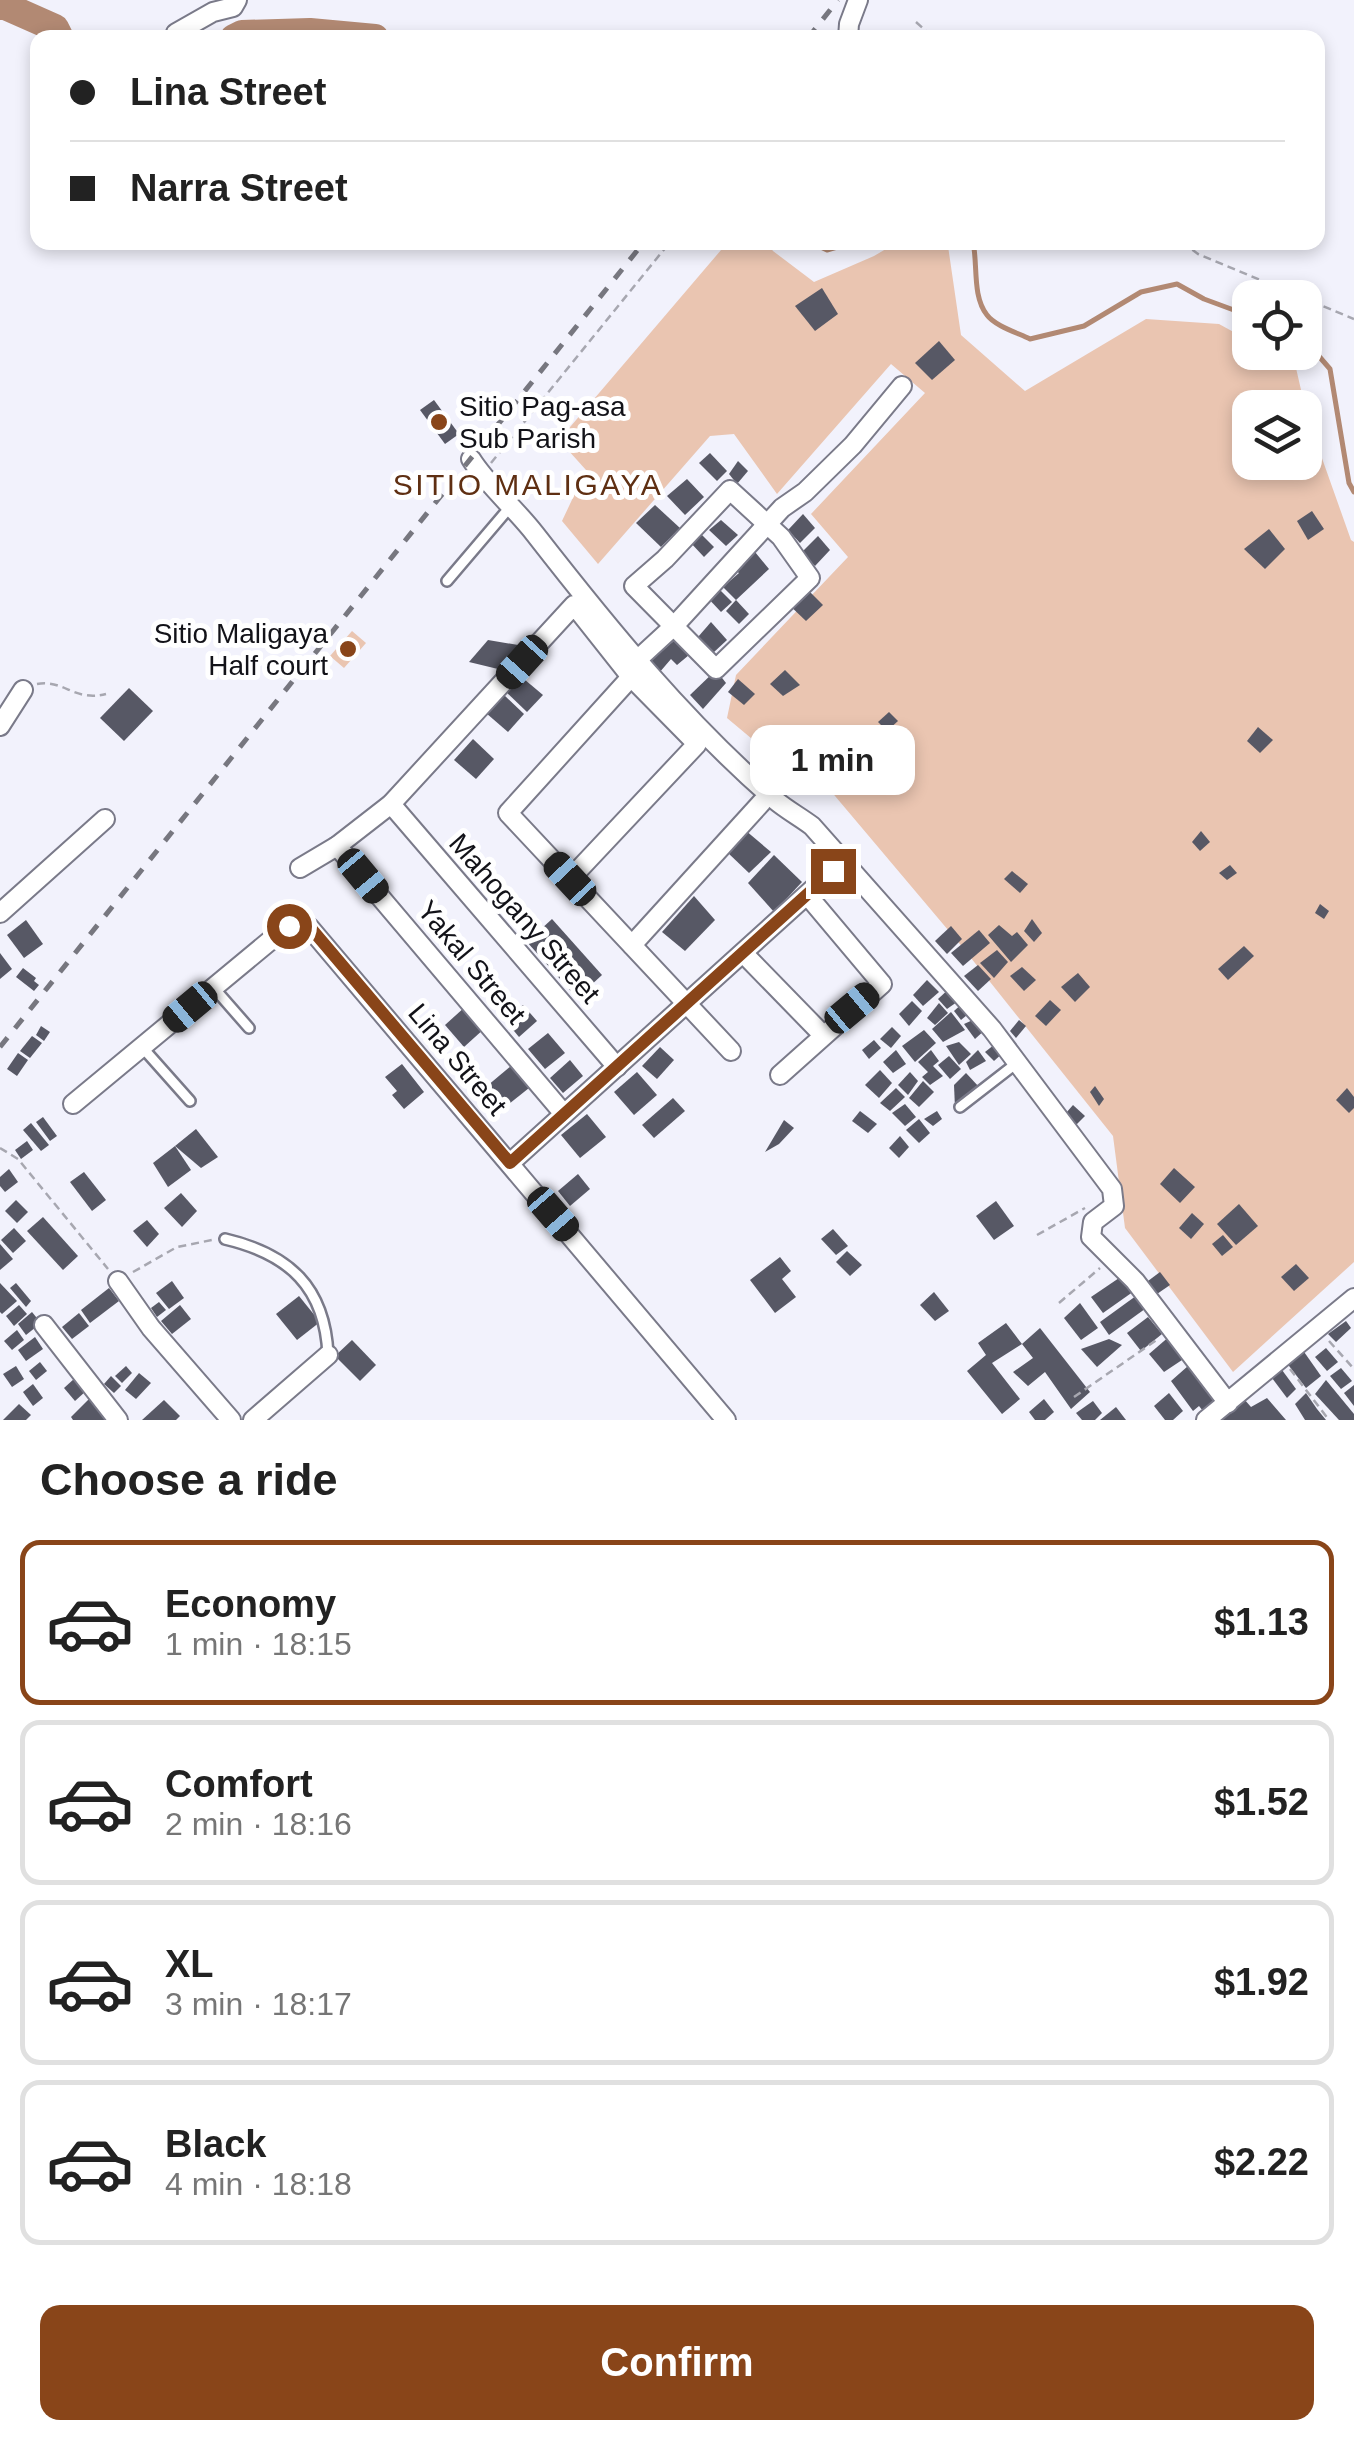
<!DOCTYPE html>
<meta charset="utf-8">
<style>
:root{--surface:#fff;--page:#f2f2f2;--text:#222;--muted:#767676;--line:#e0e0e0;--accent:#894519}
body{margin:0;font-family:Arial,sans-serif;background:var(--page);color:var(--text);height:100vh;display:flex;flex-direction:column;font-size:38px;white-space:nowrap}
*{box-sizing:border-box;margin:0}
p{font-size:32px;color:var(--muted)}
.icon{flex:none;width:55px;height:55px;fill:none;stroke:currentColor;stroke-width:2;stroke-linecap:round;stroke-linejoin:round}
.map{position:relative;height:1420px;overflow:hidden}
.drawer{display:flex;flex-direction:column;background:var(--surface);flex:1}
.drawer>*{flex:none}
.guide{position:absolute;left:30px;top:30px;width:1295px;height:220px;border-radius:20px;box-shadow:0 5px 15px #0003;display:grid;align-content:center;height:220px;padding:0 40px;background:var(--surface)}
.buttons{position:absolute;left:1232px;top:280px;display:grid;gap:20px}
.buttons a{display:grid;place-items:center;width:90px;height:90px;border-radius:20px;background:var(--surface);box-shadow:0 5px 15px #0003;font-size:50px}
.end{position:absolute;width:45px;height:45px;margin:-22px;border:12px solid #894519;background:#fff;box-shadow:0 0 0 5px #fff}
.from{border-radius:50%}
.bubble{position:absolute;height:70px;border-radius:20px;background:var(--surface);box-shadow:0 5px 15px #0003;font-size:32px;font-weight:700;line-height:70px;text-align:center}
.car{position:absolute;width:30px;height:60px;margin:-30px -15px;border-radius:12px;box-shadow:0 0 8px 2px #0007;background:linear-gradient(#222 24%,#8ab4d8 0 40%,#222 0 76%,#8ab4d8 0 86%,#222 0)}
.guide b{display:flex;align-items:center;gap:35px;height:95px;font-size:38px}
.guide b+b{border-top:2px solid var(--line)}
.guide i{width:25px;height:25px;background:var(--text)}
ul{padding:0;list-style:none}
li{display:flex;align-items:center;gap:30px;height:165px;margin:0 20px 15px;padding:0 20px;border:5px solid var(--line);border-radius:20px}
li div{flex:1}
li b{display:block;font-size:38px}
li em{font-style:normal;font-weight:700}
li.on{border-color:var(--accent)}
li>.icon{width:90px;height:90px;stroke-width:1.5}
h2{padding:0 40px;font-size:45px;line-height:120px}
.action{display:flex;gap:20px;margin-top:auto;padding:20px 40px}
.action a{flex:1;height:115px;border-radius:20px;background:var(--accent);color:#fff;font-size:40px;font-weight:700;line-height:115px;text-align:center}
.map>svg:first-child{display:block}
</style>
<div class="map">
<svg width="1354" height="1420" viewBox="0 0 1354 1420">
<rect width="100%" height="100%" fill="#f2f2fc"/>
<g fill="#eac5b1" fill-rule="evenodd">
<path d="M 727,243 L 767,243 L 773,251 L 814,282 L 874,256 L 896,243 L 944,243 L 948,246 L 961,335 L 1025,391 L 1146,319 L 1219,324 L 1250,341 L 1250,352 L 1269,353 L 1296,368 L 1307,416 L 1351,540 L 1354,542 L 1354,1262 L 1233,1372 L 1125,1228 L 1113,1136 L 959,943 L 819,777 L 782,764 L 727,718 L 736,675 L 848,557 L 811,514 L 925,393 L 891,364 L 777,494 L 734,434 L 710,436 L 598,564 L 562,521 L 586,470 L 559,440 ZM 1250,408 L 1305,408 L 1305,462 L 1250,462 Z"/>
<polygon points="352,631 366,643 344,668 330,656"/>
</g>
<g fill="none" stroke-linecap="round" stroke-linejoin="round">
<g stroke="#b28973" stroke-width="5">
<polyline points="810,242 827,250 854,242"/>
<path d="M 973,242 C 978,265 972,296 987,315 C 995,326 1018,333 1030,339 L 1084,326 L 1141,292 L 1177,284 L 1204,299 L 1250,316"/>
<polyline points="1305,340 1330,369 1349,483 1354,492"/>
</g>
<g stroke="#b28973" stroke-width="28">
<polyline points="0,6 3,5 55,28 60,38"/>
<polyline points="234,38 242,34 310,32 375,38"/>
</g>
</g>
<g fill="#575865">
<polygon points="822,288 838,314 815,331 795,306"/>
<polygon points="939,341 955,360 932,380 915,363"/>
<polygon points="434,400 459,434 445,444 420,410"/>
<polygon points="710,453 727,471 717,481 699,463"/>
<polygon points="738,461 748,471 737,484 729,474"/>
<polygon points="687,479 704,497 685,515 667,496"/>
<polygon points="655,505 680,528 661,547 636,523"/>
<polygon points="1312,511 1324,529 1308,540 1297,521"/>
<polygon points="803,514 815,528 800,543 788,530"/>
<polygon points="721,520 738,535 726,546 709,530"/>
<polygon points="1269,529 1285,549 1265,569 1244,549"/>
<polygon points="699,532 714,547 704,557 689,541"/>
<polygon points="818,536 830,550 815,566 802,552"/>
<polygon points="755,552 769,569 736,600 723,587 739,573 736,571"/>
<polygon points="715,585 732,602 721,612 705,595"/>
<polygon points="804,586 823,605 806,621 786,602"/>
<polygon points="736,600 749,614 739,624 726,611"/>
<polygon points="711,622 727,640 713,653 698,637"/>
<polygon points="488,640 518,645 498,669 469,662"/>
<polygon points="675,640 689,655 677,665 671,659 659,673 646,659 658,645 663,650"/>
<polygon points="716,670 726,683 703,709 690,695"/>
<polygon points="785,670 800,685 783,696 770,684"/>
<polygon points="518,674 543,695 527,712 504,690"/>
<polygon points="738,679 755,694 744,705 728,692"/>
<polygon points="129,688 153,711 124,741 100,718"/>
<polygon points="503,694 524,714 508,732 486,713"/>
<polygon points="889,712 898,721 887,731 878,722"/>
<polygon points="1258,727 1273,740 1260,753 1247,741"/>
<polygon points="473,739 494,759 476,779 454,760"/>
<polygon points="745,830 771,852 749,873 727,852"/>
<polygon points="1201,831 1210,842 1200,851 1192,842"/>
<polygon points="774,855 802,882 774,912 748,883"/>
<polygon points="1230,865 1237,873 1227,880 1219,873"/>
<polygon points="1012,871 1028,884 1020,893 1004,879"/>
<polygon points="694,896 715,920 685,951 662,932"/>
<polygon points="1320,904 1329,911 1324,919 1315,913"/>
<polygon points="552,919 602,975 577,998 527,942"/>
<polygon points="1032,919 1042,933 1034,942 1024,931"/>
<polygon points="26,920 43,944 24,958 7,935"/>
<polygon points="999,925 1012,936 1017,932 1028,945 1011,962 988,935"/>
<polygon points="951,926 962,939 947,954 935,941"/>
<polygon points="979,930 990,943 963,966 951,953"/>
<polygon points="1244,946 1254,956 1228,980 1218,969"/>
<polygon points="997,950 1008,962 994,978 980,963"/>
<polygon points="0,953 12,969 0,979"/>
<polygon points="978,965 991,979 978,991 964,976"/>
<polygon points="1022,967 1036,980 1024,991 1010,976"/>
<polygon points="23,968 36,978 34,981 39,985 34,991 16,977"/>
<polygon points="1078,973 1090,987 1075,1002 1061,987"/>
<polygon points="927,980 939,992 923,1006 913,995"/>
<polygon points="952,986 964,997 947,1009 938,999"/>
<polygon points="1050,1000 1061,1010 1046,1026 1035,1016"/>
<polygon points="912,1001 922,1011 909,1026 899,1014"/>
<polygon points="965,1001 973,1010 961,1020 954,1011"/>
<polygon points="939,1003 948,1013 935,1025 927,1018"/>
<polygon points="523,1005 537,1021 519,1037 505,1020"/>
<polygon points="466,1006 485,1028 464,1047 445,1025"/>
<polygon points="951,1012 965,1030 943,1042 932,1029"/>
<polygon points="975,1019 987,1028 975,1039 964,1024"/>
<polygon points="1019,1020 1026,1026 1016,1038 1010,1031"/>
<polygon points="41,1026 50,1032 44,1041 36,1035"/>
<polygon points="892,1027 901,1036 891,1048 880,1039"/>
<polygon points="924,1030 936,1043 915,1062 902,1046"/>
<polygon points="548,1033 565,1053 545,1069 528,1049"/>
<polygon points="32,1036 42,1043 30,1058 20,1051"/>
<polygon points="874,1040 881,1048 869,1059 862,1050"/>
<polygon points="999,1041 1005,1051 994,1061 985,1052"/>
<polygon points="959,1042 971,1054 959,1065 946,1046"/>
<polygon points="660,1047 674,1060 657,1079 642,1066"/>
<polygon points="896,1050 906,1064 893,1073 883,1062"/>
<polygon points="931,1050 939,1061 933,1066 943,1076 930,1085 922,1077 928,1072 918,1062"/>
<polygon points="978,1050 986,1061 970,1070 966,1062"/>
<polygon points="18,1053 28,1060 17,1076 7,1069"/>
<polygon points="949,1056 961,1069 950,1079 938,1065"/>
<polygon points="570,1060 583,1076 563,1093 550,1078"/>
<polygon points="402,1064 424,1092 404,1109 392,1095 397,1091 385,1077"/>
<polygon points="511,1066 529,1088 504,1108 487,1086"/>
<polygon points="880,1070 892,1083 879,1098 865,1085"/>
<polygon points="637,1072 657,1095 634,1115 614,1092"/>
<polygon points="910,1072 918,1081 908,1095 898,1085"/>
<polygon points="966,1073 980,1088 955,1108 954,1085"/>
<polygon points="923,1081 934,1092 919,1107 909,1098"/>
<polygon points="1095,1086 1104,1099 1099,1106 1090,1092"/>
<polygon points="896,1088 905,1097 890,1111 880,1103"/>
<polygon points="1347,1088 1354,1097 1354,1108 1349,1113 1336,1100"/>
<polygon points="673,1098 685,1111 654,1138 642,1125"/>
<polygon points="905,1104 916,1117 905,1126 892,1113"/>
<polygon points="1073,1105 1085,1116 1076,1125 1066,1113"/>
<polygon points="860,1111 877,1124 868,1133 852,1121"/>
<polygon points="937,1111 942,1119 933,1126 924,1119"/>
<polygon points="587,1114 606,1137 580,1158 561,1135"/>
<polygon points="43,1117 57,1136 50,1141 36,1122"/>
<polygon points="919,1119 930,1133 919,1143 906,1130"/>
<polygon points="784,1120 794,1128 779,1144 765,1152"/>
<polygon points="31,1123 49,1145 41,1151 23,1130"/>
<polygon points="196,1129 218,1157 201,1168 175,1146"/>
<polygon points="900,1136 909,1147 899,1158 889,1148"/>
<polygon points="27,1141 33,1150 21,1159 15,1150"/>
<polygon points="175,1146 191,1170 168,1187 153,1163"/>
<polygon points="1174,1168 1195,1187 1180,1203 1160,1184"/>
<polygon points="9,1169 18,1182 5,1192 0,1186 0,1177"/>
<polygon points="84,1172 106,1200 92,1211 70,1182"/>
<polygon points="578,1174 590,1189 570,1206 558,1191"/>
<polygon points="181,1193 197,1211 182,1227 164,1208"/>
<polygon points="16,1200 28,1212 17,1223 5,1211"/>
<polygon points="996,1201 1014,1226 994,1240 976,1216"/>
<polygon points="1239,1204 1258,1226 1236,1245 1217,1224"/>
<polygon points="1192,1213 1204,1224 1191,1239 1179,1228"/>
<polygon points="43,1217 78,1256 63,1270 27,1231"/>
<polygon points="147,1220 159,1234 147,1247 133,1231"/>
<polygon points="14,1228 26,1241 13,1253 1,1240"/>
<polygon points="833,1229 848,1246 836,1255 821,1239"/>
<polygon points="1223,1235 1233,1247 1222,1256 1212,1244"/>
<polygon points="0,1244 13,1259 0,1270"/>
<polygon points="847,1251 862,1265 850,1276 836,1262"/>
<polygon points="780,1257 791,1271 782,1279 796,1297 775,1313 750,1280"/>
<polygon points="1296,1264 1309,1278 1294,1291 1281,1277"/>
<polygon points="1160,1272 1170,1285 1157,1294 1148,1281"/>
<polygon points="1125,1274 1137,1289 1103,1313 1091,1297"/>
<polygon points="172,1281 184,1298 169,1309 156,1293"/>
<polygon points="0,1283 17,1301 2,1314 0,1312"/>
<polygon points="16,1283 31,1301 26,1307 10,1288"/>
<polygon points="109,1288 119,1301 90,1323 81,1310"/>
<polygon points="934,1292 949,1311 935,1321 920,1305"/>
<polygon points="1140,1293 1149,1306 1109,1335 1100,1322"/>
<polygon points="299,1296 320,1322 297,1340 276,1314"/>
<polygon points="159,1302 166,1310 157,1317 151,1308"/>
<polygon points="1080,1303 1098,1328 1081,1340 1064,1318"/>
<polygon points="19,1305 27,1314 14,1326 6,1316"/>
<polygon points="180,1305 191,1319 172,1334 161,1321"/>
<polygon points="32,1312 41,1323 26,1335 18,1324"/>
<polygon points="79,1313 89,1326 72,1339 62,1327"/>
<polygon points="1148,1317 1162,1334 1141,1351 1127,1333"/>
<polygon points="1346,1321 1351,1328 1336,1342 1328,1334"/>
<polygon points="1006,1323 1022,1344 992,1363 1020,1399 1002,1414 967,1371 986,1355 978,1343"/>
<polygon points="1040,1328 1090,1392 1071,1409 1045,1372 1028,1386 1013,1372 1033,1358 1022,1344"/>
<polygon points="17,1330 24,1340 12,1350 4,1341"/>
<polygon points="1171,1335 1188,1356 1164,1372 1149,1354"/>
<polygon points="35,1337 43,1349 26,1361 18,1350"/>
<polygon points="1109,1339 1122,1345 1097,1367 1081,1349"/>
<polygon points="352,1340 376,1365 360,1381 335,1356"/>
<polygon points="1326,1348 1338,1362 1327,1371 1315,1357"/>
<polygon points="1302,1349 1321,1376 1306,1388 1286,1362"/>
<polygon points="40,1362 47,1371 36,1380 29,1371"/>
<polygon points="16,1366 24,1379 12,1387 3,1374"/>
<polygon points="126,1366 132,1373 122,1383 115,1376"/>
<polygon points="1188,1366 1218,1400 1203,1411 1199,1406 1193,1411 1171,1381"/>
<polygon points="1341,1368 1352,1381 1341,1389 1330,1376"/>
<polygon points="1282,1370 1296,1389 1287,1398 1272,1378"/>
<polygon points="139,1373 151,1383 136,1399 125,1390"/>
<polygon points="111,1376 121,1386 114,1393 104,1384"/>
<polygon points="75,1378 86,1391 75,1401 64,1388"/>
<polygon points="1326,1380 1354,1414 1354,1420 1339,1420 1315,1394"/>
<polygon points="33,1384 43,1398 33,1406 23,1392"/>
<polygon points="1354,1385 1354,1406 1344,1393"/>
<polygon points="1169,1393 1183,1411 1173,1420 1165,1420 1154,1406"/>
<polygon points="1306,1393 1317,1409 1326,1420 1305,1420 1295,1404"/>
<polygon points="1267,1398 1286,1420 1218,1420 1244,1399 1251,1407"/>
<polygon points="89,1399 110,1420 73,1420 71,1417"/>
<polygon points="1044,1399 1054,1412 1045,1420 1035,1420 1029,1412"/>
<polygon points="164,1400 180,1416 176,1420 142,1420"/>
<polygon points="1093,1401 1102,1413 1095,1420 1082,1420 1076,1413"/>
<polygon points="19,1404 31,1415 26,1420 3,1420"/>
<polygon points="1116,1407 1126,1420 1100,1420"/>
</g>
<g fill="none" stroke-linecap="round" stroke-linejoin="round">
<g stroke="#7a7a89" stroke-width="14">
<g id="lane">
<polyline points="447,581 510,507"/>
<polyline points="214,988 249,1028"/>
<polyline points="142,1047 190,1101"/>
<polyline points="960,1107 1018,1062"/>
<path d="M 225,1239 C 289,1254 325,1287 328,1355"/>
</g>
</g>
<g stroke="#7a7a89" stroke-width="22">
<g id="street">
<polyline points="176,33 213,12 233,7 237,0"/>
<polyline points="848,38 849,24 858,0"/>
<path d="M 471,459 C 488,486 515,508 535,534 C 609,629 684,721 775,800 C 787,810 800,817 812,826 L 992,1029 L 1112,1189 L 1114,1206 L 1093,1222 L 1091,1237 L 1135,1281 L 1228,1403"/>
<polygon points="730,490 781,537 810,578 716,669 634,586 665,559"/>
<polyline points="636,661 674,626 782,508 805,492 853,445 902,386"/>
<polyline points="631,677 508,813 731,1051"/>
<polyline points="0,726 23,690"/>
<polyline points="391,804 617,1067"/>
<polyline points="337,846 564,1114"/>
<polyline points="300,868 337,846 391,804 574,605 631,677 697,744 570,879"/>
<polyline points="0,913 105,819"/>
<polyline points="632,945 762,802"/>
<polyline points="744,954 822,1034"/>
<polyline points="780,1075 882,984 808,896"/>
<polyline points="73,1104 289,925 298,923 309,927 726,1420"/>
<polyline points="510,1163 833,871"/>
<polyline points="118,1281 151,1328 231,1420"/>
<polyline points="44,1325 118,1420"/>
<polyline points="253,1420 328,1355"/>
<polyline points="1206,1420 1354,1298"/>
</g>
</g>
<g stroke="#a7a7b0" stroke-width="2.5" stroke-dasharray="8 5" stroke-linecap="butt">
<polyline points="916,22 934,38"/>
<polyline points="1182,242 1198,254 1354,319"/>
<polyline points="491,463 670,242"/>
<path d="M 37,684 C 64,679 74,702 106,694"/>
<polyline points="0,1148 18,1159 108,1269"/>
<polyline points="1037,1235 1085,1208"/>
<polyline points="133,1272 177,1247 212,1240"/>
<polyline points="1059,1303 1100,1268"/>
<polyline points="1329,1341 1354,1369"/>
<polyline points="1290,1369 1329,1420"/>
<polyline points="1074,1397 1158,1339"/>
</g>
<use href="#lane" stroke="#fff" stroke-width="9"/>
<use href="#street" stroke="#fff" stroke-width="18"/>
<g stroke="#77777f" stroke-width="5" stroke-dasharray="12 12" stroke-linecap="butt">
<polyline points="808,38 838,0"/>
<polyline points="0,1047 644,242"/>
</g>
</g>
<g fill="none" stroke-linecap="round" stroke-linejoin="round">
<polyline stroke="#894519" stroke-width="12" points="289,926 298,923 309,926 510,1163 833,871"/>
</g>
<g fill="#894519" stroke="#fff" stroke-width="4">
<circle cx="439" cy="422" r="10"/>
<circle cx="348" cy="649" r="10"/>
</g>
<g text-anchor="middle" stroke-width="10" stroke-linejoin="round" paint-order="stroke">
<g font-size="28" fill="#121218" stroke="#fff" text-anchor="start">
<text x="459" y="416">Sitio Pag-asa<tspan x="459" dy="32">Sub Parish</tspan></text>
<text x="328" y="643" text-anchor="end">Sitio Maligaya<tspan x="328" dy="32">Half court</tspan></text>
</g>
<g font-size="28" fill="#121218" stroke="#fff">
<text transform="translate(525 918) rotate(49)" y="10">Mahogany Street</text>
<text transform="translate(472 962) rotate(50)" y="10">Yakal Street</text>
<text transform="translate(458 1059) rotate(50)" y="10">Lina Street</text>
</g>
<g font-size="30" letter-spacing="2.5" fill="#5f2f12" stroke="#fff">
<text x="528" y="495">SITIO MALIGAYA</text>
</g>
</g>
</svg>
<div class="buttons">
<a><svg class="icon" aria-label="locate" viewBox="0 0 24 24"><circle cx="12" cy="12" r="6"/><path d="M12 2v4M12 18v4M2 12h4M18 12h4"/></svg></a>
<a><svg class="icon" aria-label="layers" viewBox="0 0 24 24"><path d="M12 4l9 5-9 5-9-5zM3 14l9 5 9-5"/></svg></a>
</div>
<i class="end from" style="left:289px;top:926px"></i>
<i class="end" style="left:833px;top:871px"></i>
<div class="bubble" style="left:750px;top:725px;width:165px">1 min</div>
<i class="car" style="left:522px;top:662px;rotate:222deg"></i>
<i class="car" style="left:363px;top:876px;rotate:140deg"></i>
<i class="car" style="left:570px;top:879px;rotate:317deg"></i>
<i class="car" style="left:190px;top:1007px;rotate:230deg"></i>
<i class="car" style="left:852px;top:1008px;rotate:50deg"></i>
<i class="car" style="left:553px;top:1214px;rotate:139deg"></i>
<div class="guide">
<b><i class="from"></i>Lina Street</b>
<b><i></i>Narra Street</b>
</div>
</div>
<section class="drawer">
<h2>Choose a ride</h2>
<ul>
<li class="on"><svg class="icon" aria-label="car" viewBox="0 0 24 24"><path d="M5 17H2v-5l4-1 3-4h7l3 4 3 1v5h-3M9 17h6M6 11h13"/><circle cx="7" cy="17" r="2"/><circle cx="17" cy="17" r="2"/></svg><div><b>Economy</b><p>1 min · 18:15</p></div><em>$1.13</em></li>
<li><svg class="icon" aria-label="car" viewBox="0 0 24 24"><path d="M5 17H2v-5l4-1 3-4h7l3 4 3 1v5h-3M9 17h6M6 11h13"/><circle cx="7" cy="17" r="2"/><circle cx="17" cy="17" r="2"/></svg><div><b>Comfort</b><p>2 min · 18:16</p></div><em>$1.52</em></li>
<li><svg class="icon" aria-label="car" viewBox="0 0 24 24"><path d="M5 17H2v-5l4-1 3-4h7l3 4 3 1v5h-3M9 17h6M6 11h13"/><circle cx="7" cy="17" r="2"/><circle cx="17" cy="17" r="2"/></svg><div><b>XL</b><p>3 min · 18:17</p></div><em>$1.92</em></li>
<li><svg class="icon" aria-label="car" viewBox="0 0 24 24"><path d="M5 17H2v-5l4-1 3-4h7l3 4 3 1v5h-3M9 17h6M6 11h13"/><circle cx="7" cy="17" r="2"/><circle cx="17" cy="17" r="2"/></svg><div><b>Black</b><p>4 min · 18:18</p></div><em>$2.22</em></li>
</ul>
<div class="action"><a>Confirm</a></div>
</section>
